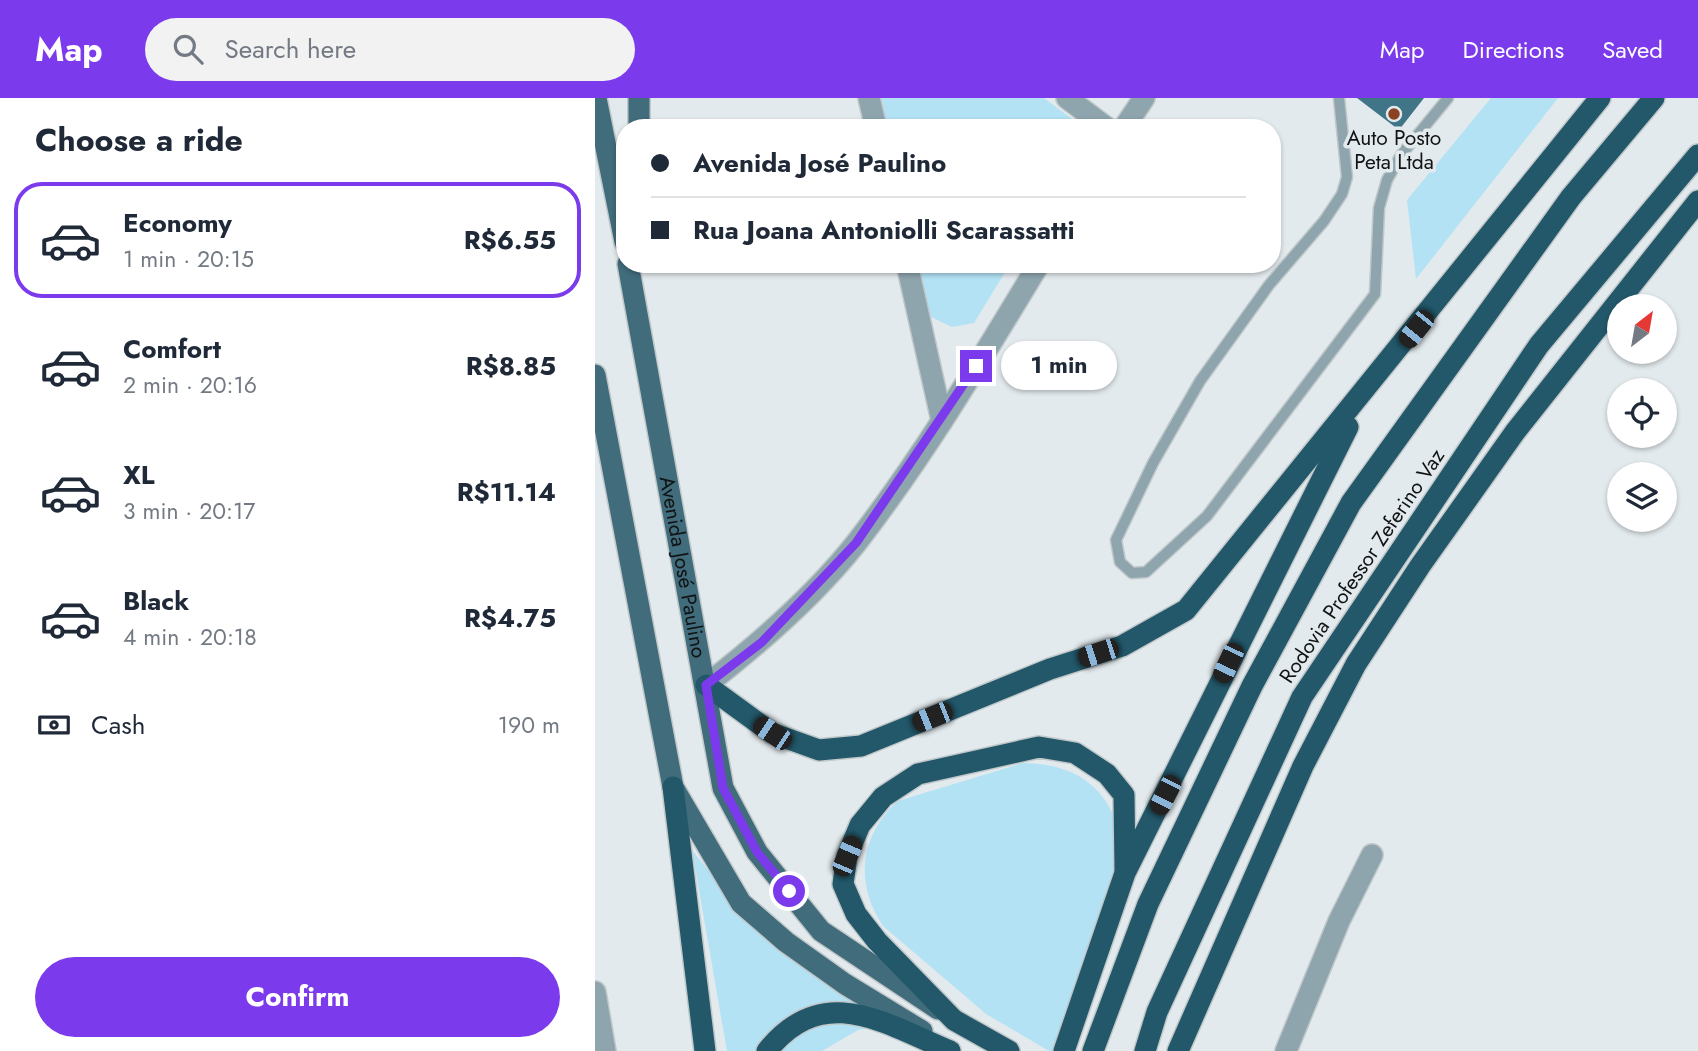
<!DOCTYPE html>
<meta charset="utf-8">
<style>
:root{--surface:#fff;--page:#f2f2f3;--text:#1f2937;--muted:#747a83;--line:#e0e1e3;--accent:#7c3aed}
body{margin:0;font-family:Jost,sans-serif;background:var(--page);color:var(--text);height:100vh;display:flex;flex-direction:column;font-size:26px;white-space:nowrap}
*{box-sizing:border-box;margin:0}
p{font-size:23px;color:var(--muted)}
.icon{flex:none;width:38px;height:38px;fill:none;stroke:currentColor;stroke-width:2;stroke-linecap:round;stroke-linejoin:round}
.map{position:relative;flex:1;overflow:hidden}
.drawer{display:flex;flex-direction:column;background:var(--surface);width:595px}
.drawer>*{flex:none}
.hud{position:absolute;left:21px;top:21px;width:665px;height:154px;border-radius:28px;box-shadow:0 2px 5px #0004;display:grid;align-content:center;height:154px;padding:0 35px;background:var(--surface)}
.needle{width:46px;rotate:31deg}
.buttons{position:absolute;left:1012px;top:196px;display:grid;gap:14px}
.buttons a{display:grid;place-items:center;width:70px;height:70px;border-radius:50%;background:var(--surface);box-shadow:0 2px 5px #0004;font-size:35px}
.end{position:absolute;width:32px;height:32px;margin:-16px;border:9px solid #7c3aed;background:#fff;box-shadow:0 0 0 4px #fff}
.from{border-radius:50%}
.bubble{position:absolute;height:49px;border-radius:24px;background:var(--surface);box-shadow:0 2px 5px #0004;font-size:23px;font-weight:700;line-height:49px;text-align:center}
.car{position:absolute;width:21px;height:42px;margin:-21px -10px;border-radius:9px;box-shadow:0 0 5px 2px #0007;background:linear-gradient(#222 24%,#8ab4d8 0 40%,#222 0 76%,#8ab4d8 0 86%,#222 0)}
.hud b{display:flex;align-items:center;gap:24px;height:66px;font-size:26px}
.hud b+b{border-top:2px solid var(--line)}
.hud i{width:18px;height:18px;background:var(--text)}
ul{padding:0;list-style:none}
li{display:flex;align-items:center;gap:21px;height:116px;margin:0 14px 10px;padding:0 21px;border:4px solid transparent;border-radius:28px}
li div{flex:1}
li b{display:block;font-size:26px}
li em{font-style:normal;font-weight:700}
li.on{border-color:var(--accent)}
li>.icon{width:63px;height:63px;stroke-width:1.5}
h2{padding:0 35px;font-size:32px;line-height:84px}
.pay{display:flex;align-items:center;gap:18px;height:77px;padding:0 35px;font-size:26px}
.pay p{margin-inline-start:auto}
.primary-button{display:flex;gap:14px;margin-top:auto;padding:14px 35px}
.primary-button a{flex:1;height:80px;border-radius:42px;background:var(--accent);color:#fff;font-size:28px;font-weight:700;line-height:80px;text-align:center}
header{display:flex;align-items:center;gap:42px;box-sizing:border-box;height:98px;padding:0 35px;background:var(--accent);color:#fff}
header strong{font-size:33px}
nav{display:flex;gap:38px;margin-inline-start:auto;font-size:24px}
.search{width:490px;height:63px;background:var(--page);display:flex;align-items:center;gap:18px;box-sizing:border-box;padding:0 24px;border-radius:38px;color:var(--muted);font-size:26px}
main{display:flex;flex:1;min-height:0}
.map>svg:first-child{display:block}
</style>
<header>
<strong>Map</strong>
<div class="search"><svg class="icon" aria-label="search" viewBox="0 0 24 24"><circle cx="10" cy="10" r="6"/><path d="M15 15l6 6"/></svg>Search here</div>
<nav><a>Map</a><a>Directions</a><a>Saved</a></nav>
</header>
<main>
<section class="drawer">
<h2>Choose a ride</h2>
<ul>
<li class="on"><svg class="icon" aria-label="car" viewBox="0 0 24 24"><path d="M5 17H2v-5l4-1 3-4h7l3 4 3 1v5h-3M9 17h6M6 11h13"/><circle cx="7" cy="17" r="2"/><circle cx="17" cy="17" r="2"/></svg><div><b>Economy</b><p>1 min · 20:15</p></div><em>R$6.55</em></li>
<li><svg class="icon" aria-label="car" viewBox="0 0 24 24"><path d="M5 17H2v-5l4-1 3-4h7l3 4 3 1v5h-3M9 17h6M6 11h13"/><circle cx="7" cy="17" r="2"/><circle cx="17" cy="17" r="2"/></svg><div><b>Comfort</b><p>2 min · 20:16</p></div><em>R$8.85</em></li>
<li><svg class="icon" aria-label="car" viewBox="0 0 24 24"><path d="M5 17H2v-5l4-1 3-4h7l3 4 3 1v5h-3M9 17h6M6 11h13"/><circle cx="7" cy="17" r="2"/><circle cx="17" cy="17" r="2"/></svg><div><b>XL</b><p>3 min · 20:17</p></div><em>R$11.14</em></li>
<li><svg class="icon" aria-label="car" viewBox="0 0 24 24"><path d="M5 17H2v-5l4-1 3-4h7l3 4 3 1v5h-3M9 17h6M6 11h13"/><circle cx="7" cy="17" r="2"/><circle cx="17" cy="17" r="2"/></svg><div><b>Black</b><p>4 min · 20:18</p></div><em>R$4.75</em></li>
</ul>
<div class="pay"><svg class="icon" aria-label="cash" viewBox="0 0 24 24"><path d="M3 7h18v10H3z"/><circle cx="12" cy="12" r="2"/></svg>Cash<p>190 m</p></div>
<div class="primary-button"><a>Confirm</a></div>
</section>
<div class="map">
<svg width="1103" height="953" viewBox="0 0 1103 953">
<rect width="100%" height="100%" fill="#e3eaed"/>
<g fill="#b3e2f4">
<polygon points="285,0 449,0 489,30 291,30"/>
<polygon points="896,0 963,0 821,181 812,102"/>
<polygon points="321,166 415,166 379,225 357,229 336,219"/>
<path d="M 428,665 C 490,666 518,696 530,754 L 462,953 L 454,953 L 391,916 L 288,828 C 259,785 265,737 303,703 Z"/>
<polygon points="97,752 124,786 297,926 263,932 227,953 132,953"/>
</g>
<polygon fill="#407588" points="762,0 829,0 804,32"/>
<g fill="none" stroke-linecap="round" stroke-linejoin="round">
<g stroke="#c1c8ca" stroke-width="13">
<polyline id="service" points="744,0 752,79 747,96 729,123 674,187 605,283 558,365 521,442 525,464 537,475 551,474 612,418 780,196 784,110 792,82 806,57 853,0"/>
</g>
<g stroke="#c1c8ca" stroke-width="24">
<g id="minor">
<polyline points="274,0 281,30"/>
<polyline points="472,0 512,30"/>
<polyline points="529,30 549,0"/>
<polyline points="312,166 347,323"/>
<path d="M 111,587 C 164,546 221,496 262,444 C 330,356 387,260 444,166"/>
<polyline points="0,894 10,953"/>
<polyline points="691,953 744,823 777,757"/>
</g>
</g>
<g stroke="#c1c8ca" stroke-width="24">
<g id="primary">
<polyline points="1,0 30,144"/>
<polyline points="44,0 44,30"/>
<path id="s1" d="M 33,166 L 128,690 L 162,754 L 226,833 L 343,911"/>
<polyline points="0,277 78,689 146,805 191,844 250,886 327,933"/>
</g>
</g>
<g stroke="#c1c8ca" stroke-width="24">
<g id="motorway">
<polyline points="111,587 177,635 224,652 266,648 455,571 527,548 591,512 1005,0"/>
<polyline points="78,689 110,953"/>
<path d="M 172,953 C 228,883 289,925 355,953"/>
<polyline points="414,953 359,922 282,843 261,816 248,786 252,758 265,727 288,699 323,676 444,649 480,655 512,676 529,697 530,772"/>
<polyline points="469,953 530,775 753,329"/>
<polyline points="498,953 553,806 657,588 756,405 976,99 1059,0"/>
<polyline points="550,953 562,914 707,599 944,247 1103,57"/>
<polyline points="583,953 708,668 761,566 825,468 920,334 1103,103"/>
</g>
</g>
<use href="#service" stroke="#8ea5ae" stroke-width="10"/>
<use href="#minor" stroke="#8ea5ae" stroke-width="21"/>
<use href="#primary" stroke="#416c7c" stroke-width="21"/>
<use href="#motorway" stroke="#22586a" stroke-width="21"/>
</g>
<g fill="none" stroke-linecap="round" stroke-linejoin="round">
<polyline stroke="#7c3aed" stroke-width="9" points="194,793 162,754 128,690 111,587 167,544 261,445 381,268"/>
</g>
<circle fill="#8a4222" stroke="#e3eaed" stroke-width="2.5" cx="799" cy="16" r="7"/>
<g text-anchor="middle" stroke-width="7" stroke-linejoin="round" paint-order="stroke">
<g font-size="21" fill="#111314" stroke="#e3eaed">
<text x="799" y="47">Auto Posto<tspan x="799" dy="24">Peta Ltda</tspan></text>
</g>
<g font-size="21" fill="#111314" stroke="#e3eaed">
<text dy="7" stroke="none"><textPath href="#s1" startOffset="308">Avenida José Paulino</textPath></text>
<text transform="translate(767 468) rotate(-56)" y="7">Rodovia Professor Zeferino Vaz</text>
</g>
</g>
</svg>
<div class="buttons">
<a><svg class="needle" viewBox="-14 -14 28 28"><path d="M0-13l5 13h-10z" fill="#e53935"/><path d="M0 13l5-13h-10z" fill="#747a83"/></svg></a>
<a><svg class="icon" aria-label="locate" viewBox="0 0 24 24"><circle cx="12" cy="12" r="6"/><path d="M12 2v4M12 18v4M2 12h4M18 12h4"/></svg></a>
<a><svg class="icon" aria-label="layers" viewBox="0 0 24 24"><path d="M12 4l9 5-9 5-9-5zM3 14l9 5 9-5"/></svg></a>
</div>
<i class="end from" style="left:194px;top:793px"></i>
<i class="end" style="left:381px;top:268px"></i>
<div class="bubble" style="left:406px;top:243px;width:116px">1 min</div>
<i class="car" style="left:821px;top:231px;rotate:219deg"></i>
<i class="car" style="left:503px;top:555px;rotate:252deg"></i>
<i class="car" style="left:633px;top:565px;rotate:205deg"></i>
<i class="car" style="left:337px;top:619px;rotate:248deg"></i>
<i class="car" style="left:177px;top:635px;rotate:304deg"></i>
<i class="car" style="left:570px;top:697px;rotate:207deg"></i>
<i class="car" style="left:252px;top:758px;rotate:23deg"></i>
<div class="hud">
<b><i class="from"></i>Avenida José Paulino</b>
<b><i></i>Rua Joana Antoniolli Scarassatti</b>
</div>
</div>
</main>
